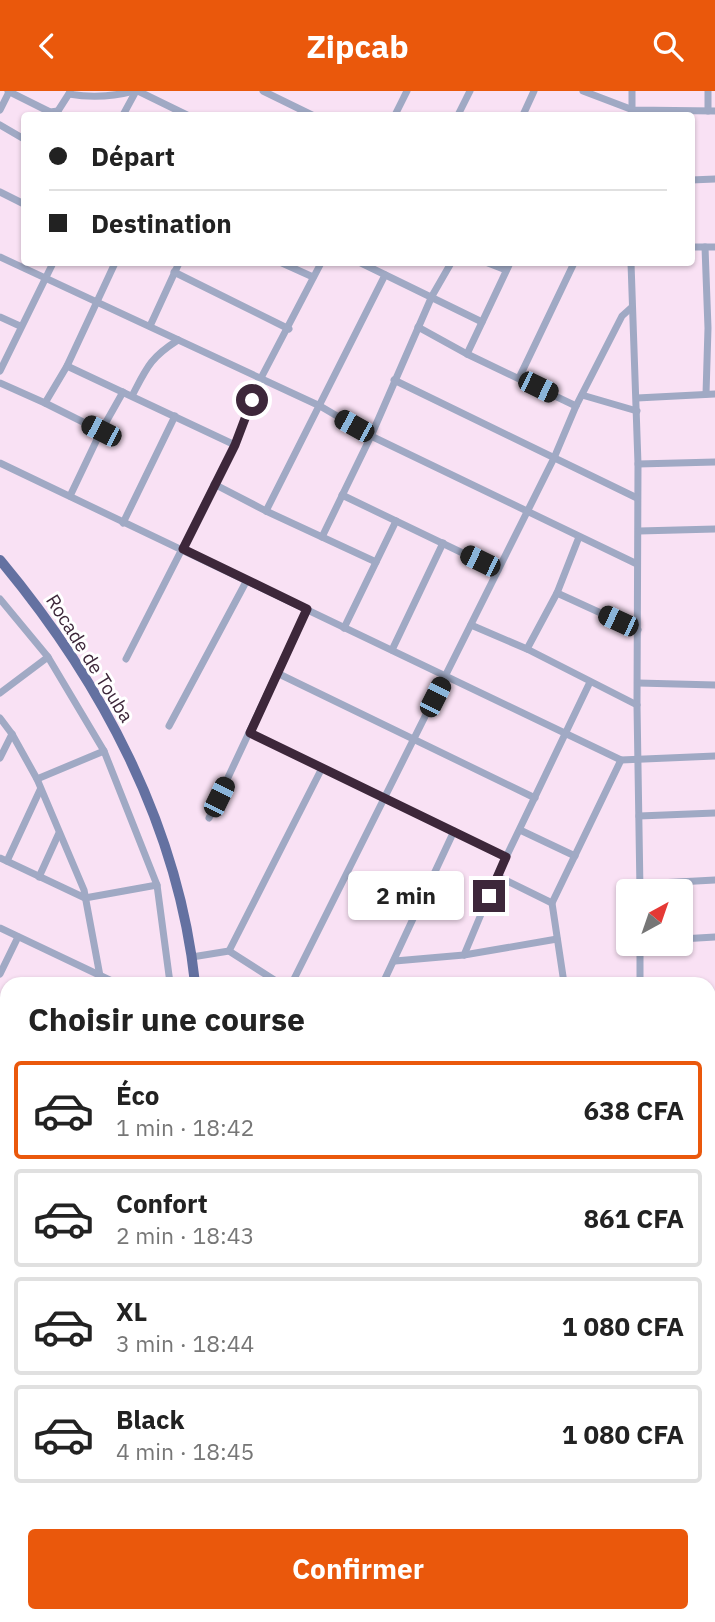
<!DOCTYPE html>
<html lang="fr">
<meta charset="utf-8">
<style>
:root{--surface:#fff;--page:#f2f2f2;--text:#222;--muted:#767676;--line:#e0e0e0;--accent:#ea580c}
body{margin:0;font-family:"IBM Plex Sans",sans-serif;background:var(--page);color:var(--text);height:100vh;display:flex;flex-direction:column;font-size:26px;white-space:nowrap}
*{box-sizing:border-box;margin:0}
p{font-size:23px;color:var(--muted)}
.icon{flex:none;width:38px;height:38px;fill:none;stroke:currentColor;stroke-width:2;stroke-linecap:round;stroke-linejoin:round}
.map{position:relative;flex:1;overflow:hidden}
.details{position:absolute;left:0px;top:886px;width:716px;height:646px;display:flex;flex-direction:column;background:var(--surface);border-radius:21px 21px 0 0;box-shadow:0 2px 5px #0004}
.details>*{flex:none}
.hud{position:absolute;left:21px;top:21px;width:674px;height:154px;border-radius:7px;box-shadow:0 2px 5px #0004;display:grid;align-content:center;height:154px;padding:0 28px;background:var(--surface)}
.needle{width:46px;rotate:40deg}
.buttons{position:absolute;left:616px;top:788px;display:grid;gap:14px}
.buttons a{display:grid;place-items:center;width:77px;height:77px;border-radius:7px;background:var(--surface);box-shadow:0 2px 5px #0004;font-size:35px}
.end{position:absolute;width:32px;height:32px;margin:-16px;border:9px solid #3d273a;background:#fff;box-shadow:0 0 0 4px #fff}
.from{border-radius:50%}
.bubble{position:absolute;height:49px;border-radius:7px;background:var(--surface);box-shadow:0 2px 5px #0004;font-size:23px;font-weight:700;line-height:49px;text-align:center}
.car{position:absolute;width:21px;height:42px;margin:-21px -10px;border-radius:9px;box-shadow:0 0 5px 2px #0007;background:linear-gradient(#222 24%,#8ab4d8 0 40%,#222 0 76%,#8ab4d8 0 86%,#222 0)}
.hud b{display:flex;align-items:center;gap:24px;height:66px;font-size:26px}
.hud b+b{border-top:2px solid var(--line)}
.hud i{width:18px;height:18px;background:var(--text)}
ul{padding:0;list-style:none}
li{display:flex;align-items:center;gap:21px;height:98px;margin:0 14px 10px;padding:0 14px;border:4px solid var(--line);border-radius:7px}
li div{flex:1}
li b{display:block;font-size:26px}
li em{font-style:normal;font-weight:700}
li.selected{border-color:var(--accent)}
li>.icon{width:63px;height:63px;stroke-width:1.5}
h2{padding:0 28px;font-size:32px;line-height:84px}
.cta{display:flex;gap:14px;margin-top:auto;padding:14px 28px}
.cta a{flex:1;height:80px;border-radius:7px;background:var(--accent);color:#fff;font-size:28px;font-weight:700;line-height:80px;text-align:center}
header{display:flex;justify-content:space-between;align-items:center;height:91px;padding:0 28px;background:var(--accent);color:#fff;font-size:32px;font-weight:700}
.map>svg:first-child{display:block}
</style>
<header><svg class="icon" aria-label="back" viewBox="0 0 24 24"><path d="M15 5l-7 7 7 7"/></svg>Zipcab<svg class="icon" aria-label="search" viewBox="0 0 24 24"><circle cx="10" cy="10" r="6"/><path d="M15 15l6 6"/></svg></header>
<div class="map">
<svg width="715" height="1531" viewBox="0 0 715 1531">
<rect width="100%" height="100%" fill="#f9e1f4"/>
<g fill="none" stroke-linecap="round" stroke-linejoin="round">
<g stroke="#a0a9c4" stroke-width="7">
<polyline points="8,0 50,21 58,20"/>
<polyline points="138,0 187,24"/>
<polyline points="263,0 312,24"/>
<polyline points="583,0 633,19 715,20"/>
<polyline points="632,0 632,24"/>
<path d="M 69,3 C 92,7 111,6 134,0"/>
<polyline points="0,19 9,1"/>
<polyline points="708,20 708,0"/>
<polyline points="56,23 70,1"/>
<polyline points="123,24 136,0"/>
<polyline points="395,24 407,0"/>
<polyline points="458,24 470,0"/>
<polyline points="523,24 534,0"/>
<polyline points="0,34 24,48"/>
<polyline points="691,89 715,88"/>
<polyline points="0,101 24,113"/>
<polyline points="691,156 715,156"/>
<polyline points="705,156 708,237 706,303"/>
<polyline points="0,166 320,315 371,345 637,473"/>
<polyline points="282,172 313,186"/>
<polyline points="361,172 482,231"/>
<polyline points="488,172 506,179"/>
<polyline points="631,172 638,373 637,614 640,800"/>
<polyline points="174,181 289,238"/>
<polyline points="0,226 20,235"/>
<polyline points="150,235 179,172"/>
<polyline points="418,236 467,263 576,315"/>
<polyline points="467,263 510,172"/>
<polyline points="67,275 235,354"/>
<polyline points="0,280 53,172"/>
<polyline points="519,287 574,172"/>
<polyline points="394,289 637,407"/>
<polyline points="0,292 45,312 101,340"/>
<polyline points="582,304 637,320"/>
<path d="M 132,305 C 147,276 150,267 178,249"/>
<polyline points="637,307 715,303"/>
<polyline points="45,312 67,275 115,172"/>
<polyline points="0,372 621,669 715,665"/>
<polyline points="638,373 715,371"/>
<polyline points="214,393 266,420 376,471"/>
<polyline points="342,404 498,479"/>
<polyline points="70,405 101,340 123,301"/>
<polyline points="266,420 385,184"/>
<polyline points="123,432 175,325"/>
<polyline points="639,440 715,438"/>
<polyline points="322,446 371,345 432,205 451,172"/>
<polyline points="557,502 638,539"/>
<polyline points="0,508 48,566 104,660 157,794 170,892"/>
<polyline points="471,534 527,558 637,614"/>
<polyline points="344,537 396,430"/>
<polyline points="527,558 557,502 579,446"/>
<polyline points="392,559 443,452"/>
<polyline points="126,568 235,354 261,287 321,172"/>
<polyline points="277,582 535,707"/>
<polyline points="638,592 715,594"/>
<polyline points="0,602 48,566"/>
<polyline points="0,627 12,643 37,688 84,799 100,885"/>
<polyline points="169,635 247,489"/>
<polyline points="250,642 506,766"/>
<polyline points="0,667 12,643"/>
<polyline points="37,688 104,660"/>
<polyline points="639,725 715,722"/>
<polyline points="209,727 307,518"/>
<polyline points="520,739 575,765"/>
<polyline points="0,767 85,807 157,794"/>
<polyline points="7,770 40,699"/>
<polyline points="497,785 552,812"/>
<polyline points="39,786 59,742"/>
<polyline points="640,793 715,789"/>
<polyline points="0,837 116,892"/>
<polyline points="681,848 715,846"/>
<polyline points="229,860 322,677"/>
<polyline points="464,864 497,785 590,591"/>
<polyline points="192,866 229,860 279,892"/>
<polyline points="395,870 464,864 557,848"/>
<polyline points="0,883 18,846"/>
<polyline points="292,892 554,367 576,315 622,225 632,216"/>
<polyline points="383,892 454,740"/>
<polyline points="564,892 552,812 621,669"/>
<polyline points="640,892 640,852"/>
<polyline points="0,920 7,923"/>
<polyline points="709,994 715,994"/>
<polyline points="0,1004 7,1007"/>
<polyline points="0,1080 7,1083"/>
<polyline points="709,1124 715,1124"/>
<polyline points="0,1160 7,1164"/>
<polyline points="709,1187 715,1187"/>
<polyline points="0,1245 7,1230"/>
<polyline points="709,1253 715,1253"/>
<polyline points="0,1382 7,1385"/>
<polyline points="709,1389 715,1389"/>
<polyline points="675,1524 676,1531"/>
<polyline points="24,1531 27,1524"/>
<polyline points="228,1531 231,1524"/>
<polyline points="298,1531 301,1524"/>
<polyline points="413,1531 414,1524"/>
<polyline points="492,1531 495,1524"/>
<polyline points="622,1531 622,1524"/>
</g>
<g stroke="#7d89b0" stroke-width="10">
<polyline points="709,907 715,907"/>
<polyline points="359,1524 374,1531"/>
</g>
<g stroke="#6471a1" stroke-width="10">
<path d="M 0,469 C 101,590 178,734 195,892"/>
<polyline points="55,1531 57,1524"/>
</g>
</g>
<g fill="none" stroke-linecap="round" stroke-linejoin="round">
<polyline stroke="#3d273a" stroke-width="9" points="252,309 235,354 183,458 307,518 250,642 506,766 489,805"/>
</g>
<g text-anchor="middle" stroke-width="6" stroke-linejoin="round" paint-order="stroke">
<g font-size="19" fill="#3d273a" stroke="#fff">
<text transform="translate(90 567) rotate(58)" y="7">Rocade de Touba</text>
</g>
</g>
</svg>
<div class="buttons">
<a><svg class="needle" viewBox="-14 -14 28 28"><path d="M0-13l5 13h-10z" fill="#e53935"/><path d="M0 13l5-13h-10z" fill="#767676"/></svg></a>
</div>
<i class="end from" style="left:252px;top:309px"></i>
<i class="end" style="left:489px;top:805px"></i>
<div class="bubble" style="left:348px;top:780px;width:116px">2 min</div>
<i class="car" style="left:538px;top:296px;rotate:116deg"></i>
<i class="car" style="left:354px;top:335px;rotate:299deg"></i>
<i class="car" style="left:101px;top:340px;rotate:297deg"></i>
<i class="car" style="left:480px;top:470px;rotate:296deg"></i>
<i class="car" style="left:618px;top:530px;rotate:295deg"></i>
<i class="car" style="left:435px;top:606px;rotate:27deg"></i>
<i class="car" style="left:219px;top:706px;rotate:26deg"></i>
<div class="hud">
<b><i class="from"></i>Départ</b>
<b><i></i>Destination</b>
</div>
<section class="details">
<h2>Choisir une course</h2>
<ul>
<li class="selected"><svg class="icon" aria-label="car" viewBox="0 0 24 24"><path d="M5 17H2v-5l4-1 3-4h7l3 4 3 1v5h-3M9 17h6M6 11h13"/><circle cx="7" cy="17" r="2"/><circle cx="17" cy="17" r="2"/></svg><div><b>Éco</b><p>1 min · 18:42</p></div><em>638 CFA</em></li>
<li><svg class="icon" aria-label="car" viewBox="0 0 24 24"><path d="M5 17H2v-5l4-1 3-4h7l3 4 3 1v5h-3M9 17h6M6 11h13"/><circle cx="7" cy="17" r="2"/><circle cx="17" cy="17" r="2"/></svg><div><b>Confort</b><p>2 min · 18:43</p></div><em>861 CFA</em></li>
<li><svg class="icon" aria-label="car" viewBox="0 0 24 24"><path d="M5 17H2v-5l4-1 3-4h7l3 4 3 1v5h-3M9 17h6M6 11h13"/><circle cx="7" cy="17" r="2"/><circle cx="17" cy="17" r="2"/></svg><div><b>XL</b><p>3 min · 18:44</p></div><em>1 080 CFA</em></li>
<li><svg class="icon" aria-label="car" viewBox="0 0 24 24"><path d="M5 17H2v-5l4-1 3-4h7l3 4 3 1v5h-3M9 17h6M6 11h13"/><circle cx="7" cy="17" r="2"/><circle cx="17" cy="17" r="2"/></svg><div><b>Black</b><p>4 min · 18:45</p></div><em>1 080 CFA</em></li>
</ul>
<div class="cta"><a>Confirmer</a></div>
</section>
</div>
